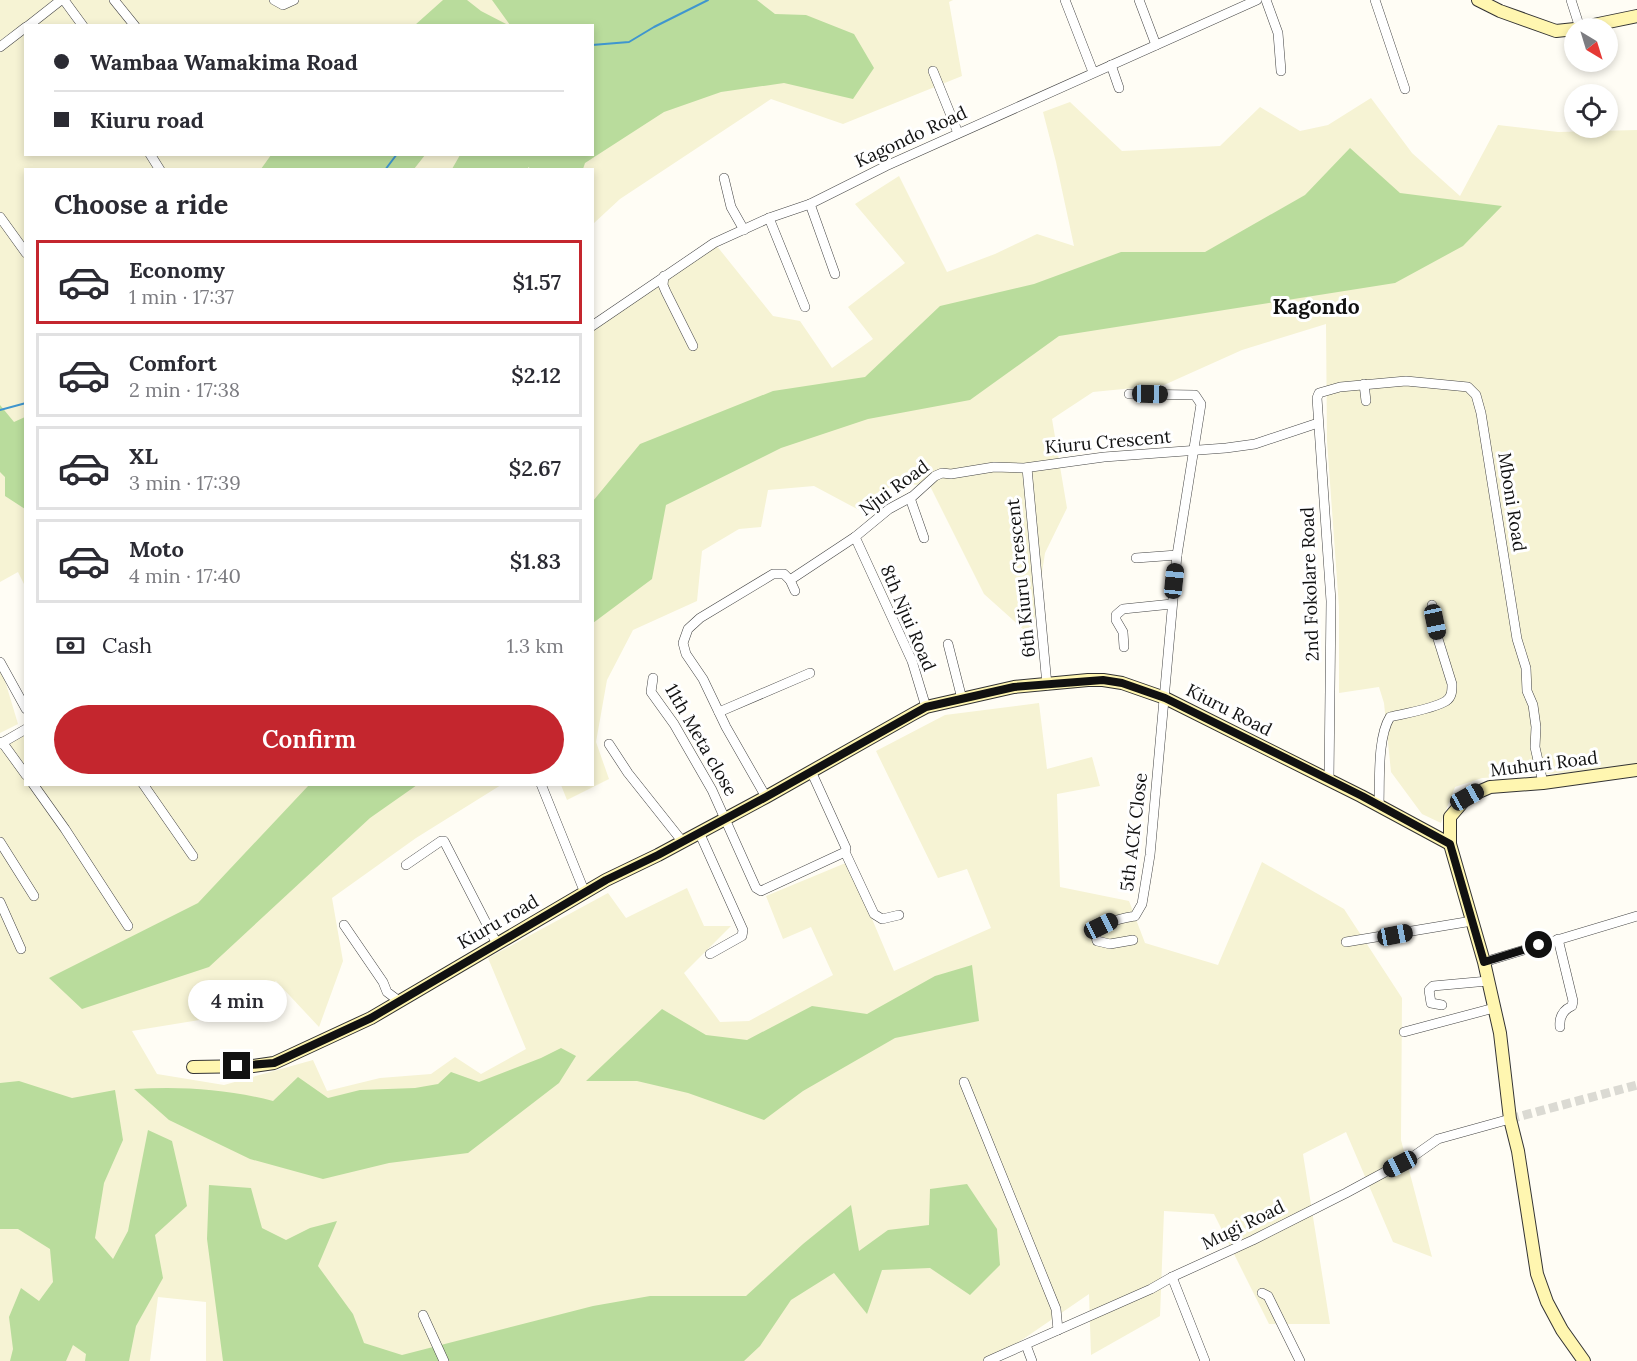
<!DOCTYPE html>
<meta charset="utf-8">
<style>
:root{--surface:#fff;--page:#f2f2f3;--text:#2b2b33;--muted:#7c7c81;--line:#e1e1e2;--accent:#c4262e}
body{margin:0;font-family:Lora,serif;background:var(--page);color:var(--text);height:100vh;display:flex;flex-direction:column;font-size:22px;white-space:nowrap}
*{box-sizing:border-box;margin:0}
p{font-size:20px;color:var(--muted)}
.icon{flex:none;width:33px;height:33px;fill:none;stroke:currentColor;stroke-width:2;stroke-linecap:round;stroke-linejoin:round}
.map{position:relative;flex:1;overflow:hidden}
.details{position:absolute;left:24px;top:168px;width:570px;height:618px;display:flex;flex-direction:column;background:var(--surface);border-radius:0px;box-shadow:0 3px 9px #0003}
.details>*{flex:none}
.banner{position:absolute;left:24px;top:24px;width:570px;height:132px;border-radius:0px;box-shadow:0 3px 9px #0003;display:grid;align-content:center;height:132px;padding:0 30px;background:var(--surface)}
.needle{width:39px;rotate:142deg}
.tools{position:absolute;left:1564px;top:18px;display:grid;gap:12px}
.tools a{display:grid;place-items:center;width:54px;height:54px;border-radius:50%;background:var(--surface);box-shadow:0 3px 9px #0003;font-size:30px}
.end{position:absolute;width:27px;height:27px;margin:-14px;border:8px solid #111;background:#fff;box-shadow:0 0 0 3px #fff}
.from{border-radius:50%}
.bubble{position:absolute;height:42px;border-radius:21px;background:var(--surface);box-shadow:0 3px 9px #0003;font-size:20px;font-weight:600;line-height:42px;text-align:center}
.car{position:absolute;width:18px;height:36px;margin:-18px -9px;border-radius:8px;box-shadow:0 0 4px 2px #0007;background:linear-gradient(#222 24%,#8ab4d8 0 40%,#222 0 76%,#8ab4d8 0 86%,#222 0)}
.banner b{display:flex;align-items:center;gap:21px;height:57px;font-size:22px}
.banner b+b{border-top:2px solid var(--line)}
.banner i{width:15px;height:15px;background:var(--text)}
ul{padding:0;list-style:none}
li{display:flex;align-items:center;gap:18px;height:84px;margin:0 12px 9px;padding:0 18px;border:3px solid var(--line);border-radius:0px}
li div{flex:1}
li b{display:block;font-size:22px}
li em{font-style:normal;font-weight:600}
li.on{border-color:var(--accent)}
li>.icon{width:54px;height:54px;stroke-width:1.5}
h2{padding:0 30px;font-size:27px;line-height:72px}
.pay{display:flex;align-items:center;gap:15px;height:66px;padding:0 30px;font-size:22px}
.pay p{margin-inline-start:auto}
.action{display:flex;gap:12px;margin-top:auto;padding:12px 30px}
.action a{flex:1;height:69px;border-radius:36px;background:var(--accent);color:#fff;font-size:24px;font-weight:600;line-height:69px;text-align:center}
.map>svg:first-child{display:block}
</style>
<div class="map">
<svg width="1637" height="1361" viewBox="0 0 1637 1361">
<rect width="100%" height="100%" fill="#fffdf5"/>
<g fill="#f6f3d4" fill-rule="evenodd">
<path d="M 0,0 L 953,0 L 949,2 L 962,76 L 843,124 L 771,99 L 620,199 L 593,224 L 592,170 L 26,170 L 25,586 L 18,572 L 0,582 ZM 26,26 L 592,26 L 592,154 L 26,154 Z"/>
<polygon points="1371,98 1412,153 1460,196 1498,125 1558,132 1637,130 1637,766 1595,771 1482,778 1455,787 1441,823 1422,814 1391,772 1384,703 1379,687 1339,693 1339,607 1327,441 1326,324 1242,350 1164,385 1093,392 1052,419 1067,508 1045,553 1032,637 984,594 930,486 895,483 859,510 814,486 768,490 761,527 739,529 702,551 697,601 633,630 607,680 596,742 609,779 567,800 561,785 592,784 593,320 712,240 773,316 800,321 832,368 873,339 848,307 905,263 855,204 899,176 947,272 995,254 1037,234 1074,246 1056,162 1043,112 1070,102 1122,151 1220,146 1260,107 1300,131 1328,125"/>
<polygon points="0,664 18,724 0,733"/>
<polygon points="1039,703 1047,769 1092,757 1100,786 1057,794 1060,887 1129,901 1145,943 1218,965 1262,862 1344,909 1402,998 1401,1140 1432,1257 1393,1242 1346,1132 1303,1154 1330,1324 1269,1324 1214,1214 1164,1211 1160,1316 1091,1355 1089,1294 991,1361 206,1361 206,1302 158,1297 150,1361 0,1361 0,738 25,725 26,784 501,785 416,838 332,898 343,961 319,1027 276,981 230,1015 132,1031 157,1074 224,1085 313,1060 327,1091 380,1078 431,1074 455,1057 481,1074 526,1049 488,958 608,893 626,918 687,888 704,926 731,926 684,973 720,1022 749,1021 833,975 811,927 783,939 766,896 848,862 894,971 991,928 967,869 938,878 876,751 945,715"/>
</g>
<g fill="#b9dc9c">
<polygon points="443,0 467,0 481,11 508,25 415,25"/>
<polygon points="492,0 757,0 775,14 806,15 854,34 874,68 853,99 784,83 721,92 664,112 585,163 583,169 533,170 528,167 528,170 452,169 460,155 592,154 592,26 510,25"/>
<polygon points="1350,148 1400,193 1502,206 1463,246 1395,283 1059,336 970,400 868,419 781,448 666,505 652,579 593,623 593,501 640,444 773,391 865,377 940,306 1034,284 1121,252 1205,252 1305,195"/>
<polygon points="271,155 271,154 425,155 414,169 261,169"/>
<polygon points="0,405 14,422 25,417 25,509 5,496 5,477 0,472"/>
<polygon points="309,785 417,785 370,818 209,967 82,1009 49,978 198,903"/>
<polygon points="972,965 979,1021 895,1038 803,1091 764,1120 688,1093 637,1081 586,1081 662,1009 706,1035 747,1040 812,1006 867,1014 935,976"/>
<path d="M 561,1048 L 576,1056 L 559,1083 L 468,1153 L 389,1163 L 323,1179 L 250,1159 L 169,1120 L 134,1089 C 181,1086 227,1089 273,1101 L 298,1077 L 328,1098 L 360,1090 L 415,1088 L 438,1084 L 451,1072 L 479,1082 L 541,1058 Z"/>
<polygon points="19,1081 72,1098 115,1090 123,1140 104,1183 95,1238 113,1259 128,1231 148,1130 172,1141 187,1206 155,1235 163,1278 136,1326 129,1361 85,1361 86,1354 73,1345 66,1361 10,1361 13,1349 9,1317 21,1288 39,1301 53,1282 50,1249 18,1229 0,1229 0,1083"/>
<polygon points="967,1184 997,1229 1000,1265 970,1295 930,1268 882,1270 867,1314 834,1273 791,1300 760,1346 744,1361 223,1361 207,1239 209,1185 251,1188 262,1228 286,1240 310,1228 337,1221 318,1266 353,1314 364,1343 402,1355 593,1306 650,1296 746,1296 803,1244 851,1205 859,1251 888,1230 929,1225 930,1189"/>
</g>
<g fill="none" stroke-linecap="round" stroke-linejoin="round">
<g stroke="#3f96cf" stroke-width="2">
<polyline points="592,45 629,42 654,27 708,0"/>
<polyline points="385,170 397,154"/>
<polyline points="0,410 26,403"/>
</g>
<polyline stroke="#dbdad3" stroke-width="9" stroke-dasharray="9 4.5" stroke-linecap="butt" points="1510,1119 1637,1085"/>
<g stroke="#444" stroke-width="10">
<g id="street">
<polyline points="64,0 83,26"/>
<polyline points="114,0 135,26"/>
<polyline points="274,0 283,5 294,0"/>
<polyline points="1065,0 1093,72"/>
<polyline points="1139,0 1156,45"/>
<polyline points="1266,0 1278,33 1281,71"/>
<polyline points="1375,0 1405,89"/>
<polyline points="1571,0 1580,28"/>
<polyline points="28,26 61,0"/>
<polyline points="0,47 26,27"/>
<polyline points="1111,65 1119,88"/>
<polyline points="933,71 958,133"/>
<polyline points="150,154 160,170"/>
<polyline points="724,178 731,207 744,230"/>
<polyline points="810,204 835,274"/>
<polyline points="0,217 26,253"/>
<polyline points="769,218 805,307"/>
<polyline points="664,276 663,285 666,292 693,346"/>
<polyline points="592,326 714,243 769,218 810,204 886,166 1257,0"/>
<polyline points="1364,384 1366,401"/>
<path d="M 1129,394 L 1195,395 L 1201,404 L 1177,555 L 1150,855 L 1142,904 L 1135,916 C 1119,919 1106,921 1095,933 L 1097,941 L 1110,944 L 1133,940"/>
<polyline points="1027,468 1047,685"/>
<polyline points="910,498 924,538"/>
<polyline points="1136,558 1177,555"/>
<polyline points="795,591 790,580 855,537"/>
<polyline points="948,644 962,699"/>
<polyline points="1124,647 1123,632 1116,620 1116,615 1123,609 1172,604"/>
<polyline points="0,662 26,709"/>
<polyline points="653,678 651,692 674,724 712,790 756,888 761,891 845,852 846,848 811,771"/>
<polyline points="926,707 912,661 855,537 889,509 913,496 935,476 942,473 951,474 994,467 1024,468 1104,457 1226,448 1255,444 1318,423"/>
<polyline points="719,712 810,673"/>
<polyline points="2,742 26,775"/>
<polyline points="0,744 26,729"/>
<polyline points="609,744 628,773 682,841"/>
<polyline points="1329,780 1331,601 1317,398 1319,393 1340,387 1406,381 1468,387 1476,395 1481,413 1517,639 1526,668 1527,691 1533,705 1536,727 1535,747 1543,783"/>
<polyline points="33,784 65,829 128,926"/>
<polyline points="143,784 193,856"/>
<polyline points="541,784 585,893"/>
<polyline points="766,797 726,727 703,679 686,654 683,643 688,629 700,618 773,574 784,574 790,580"/>
<path d="M 1379,805 C 1380,781 1377,738 1390,717 C 1403,714 1436,708 1446,701 C 1452,697 1452,691 1452,684 L 1438,639 L 1432,605"/>
<polyline points="699,832 743,930 742,936 710,954"/>
<polyline points="0,842 34,896"/>
<polyline points="845,852 874,914 882,919 899,915"/>
<polyline points="406,865 441,841 444,841 497,944"/>
<polyline points="0,902 21,949"/>
<polyline points="344,925 383,982 387,992 399,1001"/>
<path d="M 1558,939 L 1573,1001 L 1572,1006 C 1563,1010 1559,1017 1560,1027"/>
<polyline points="1346,942 1472,921"/>
<polyline points="1484,962 1637,916"/>
<polyline points="1442,1005 1431,1003 1429,990 1433,986 1488,981"/>
<polyline points="1404,1032 1494,1008"/>
<polyline points="964,1082 1056,1309 1058,1330"/>
<polyline points="1172,1277 1205,1361"/>
<polyline points="1262,1293 1268,1296 1300,1361"/>
<polyline points="423,1315 444,1361"/>
<polyline points="1026,1345 1032,1361"/>
<polyline points="988,1361 1151,1289 1172,1277 1253,1240 1346,1193 1411,1158 1438,1139 1510,1119"/>
</g>
</g>
<g stroke="#333" stroke-width="14">
<g id="secondary">
<polyline points="1478,0 1500,11 1556,31 1575,29"/>
<polyline points="1579,28 1637,16"/>
<polyline points="193,1067 253,1066 274,1063 371,1018 606,880 658,855 766,797 913,714 926,707 1014,687 1088,680 1103,680 1122,683 1165,698 1361,796 1450,844"/>
<polyline points="1584,1361 1562,1330 1547,1302 1537,1274 1518,1151 1510,1119 1500,1033 1484,962 1450,844 1450,817 1467,797 1490,787 1543,783 1637,770"/>
</g>
</g>
<use href="#street" stroke="#fff" stroke-width="9"/>
<use href="#secondary" stroke="#fff6b0" stroke-width="12"/>
</g>
<g fill="none" stroke-linecap="round" stroke-linejoin="round">
<polyline stroke="#111" stroke-width="8" points="237,1066 274,1063 371,1018 606,880 658,855 766,797 926,707 1014,687 1103,680 1122,683 1165,698 1362,796 1450,844 1484,962 1539,945"/>
</g>
<g text-anchor="middle" stroke-width="6" stroke-linejoin="round" paint-order="stroke">
<g font-size="18" fill="#111" stroke="#fff">
<text transform="translate(911 137) rotate(-25)" y="6">Kagondo Road</text>
<text transform="translate(1108 442) rotate(-5)" y="6">Kiuru Crescent</text>
<text transform="translate(894 488) rotate(-36)" y="6">Njui Road</text>
<text transform="translate(1512 502) rotate(81)" y="6">Mboni Road</text>
<text transform="translate(1021 578) rotate(-96)" y="6">6th Kiuru Crescent</text>
<text transform="translate(1310 584) rotate(-92)" y="6">2nd Fokolare Road</text>
<text transform="translate(908 618) rotate(67)" y="6">8th Njui Road</text>
<text transform="translate(1229 710) rotate(27)" y="6">Kiuru Road</text>
<text transform="translate(701 740) rotate(60)" y="6">11th Meta close</text>
<text transform="translate(1544 764) rotate(-7)" y="6">Muhuri Road</text>
<text transform="translate(1134 832) rotate(-83)" y="6">5th ACK Close</text>
<text transform="translate(498 922) rotate(-30)" y="6">Kiuru road</text>
<text transform="translate(1243 1225) rotate(-26)" y="6">Mugi Road</text>
</g>
<g font-size="21" font-weight="bold" fill="#111" stroke="#fff">
<text x="1316" y="314">Kagondo</text>
</g>
</g>
</svg>
<div class="tools">
<a><svg class="needle" viewBox="-14 -14 28 28"><path d="M0-13l5 13h-10z" fill="#e53935"/><path d="M0 13l5-13h-10z" fill="#7c7c81"/></svg></a>
<a><svg class="icon" aria-label="locate" viewBox="0 0 24 24"><circle cx="12" cy="12" r="6"/><path d="M12 2v4M12 18v4M2 12h4M18 12h4"/></svg></a>
</div>
<i class="end from" style="left:1539px;top:945px"></i>
<i class="end" style="left:237px;top:1066px"></i>
<div class="bubble" style="left:188px;top:980px;width:99px">4 min</div>
<i class="car" style="left:1150px;top:394px;rotate:91deg"></i>
<i class="car" style="left:1174px;top:581px;rotate:6deg"></i>
<i class="car" style="left:1435px;top:622px;rotate:168deg"></i>
<i class="car" style="left:1467px;top:797px;rotate:61deg"></i>
<i class="car" style="left:1101px;top:926px;rotate:64deg"></i>
<i class="car" style="left:1395px;top:935px;rotate:79deg"></i>
<i class="car" style="left:1400px;top:1164px;rotate:243deg"></i>
<div class="banner">
<b><i class="from"></i>Wambaa Wamakima Road</b>
<b><i></i>Kiuru road</b>
</div>
<section class="details">
<h2>Choose a ride</h2>
<ul>
<li class="on"><svg class="icon" aria-label="car" viewBox="0 0 24 24"><path d="M5 17H2v-5l4-1 3-4h7l3 4 3 1v5h-3M9 17h6M6 11h13"/><circle cx="7" cy="17" r="2"/><circle cx="17" cy="17" r="2"/></svg><div><b>Economy</b><p>1 min · 17:37</p></div><em>$1.57</em></li>
<li><svg class="icon" aria-label="car" viewBox="0 0 24 24"><path d="M5 17H2v-5l4-1 3-4h7l3 4 3 1v5h-3M9 17h6M6 11h13"/><circle cx="7" cy="17" r="2"/><circle cx="17" cy="17" r="2"/></svg><div><b>Comfort</b><p>2 min · 17:38</p></div><em>$2.12</em></li>
<li><svg class="icon" aria-label="car" viewBox="0 0 24 24"><path d="M5 17H2v-5l4-1 3-4h7l3 4 3 1v5h-3M9 17h6M6 11h13"/><circle cx="7" cy="17" r="2"/><circle cx="17" cy="17" r="2"/></svg><div><b>XL</b><p>3 min · 17:39</p></div><em>$2.67</em></li>
<li><svg class="icon" aria-label="car" viewBox="0 0 24 24"><path d="M5 17H2v-5l4-1 3-4h7l3 4 3 1v5h-3M9 17h6M6 11h13"/><circle cx="7" cy="17" r="2"/><circle cx="17" cy="17" r="2"/></svg><div><b>Moto</b><p>4 min · 17:40</p></div><em>$1.83</em></li>
</ul>
<div class="pay"><svg class="icon" aria-label="cash" viewBox="0 0 24 24"><path d="M3 7h18v10H3z"/><circle cx="12" cy="12" r="2"/></svg>Cash<p>1.3 km</p></div>
<div class="action"><a>Confirm</a></div>
</section>
</div>
